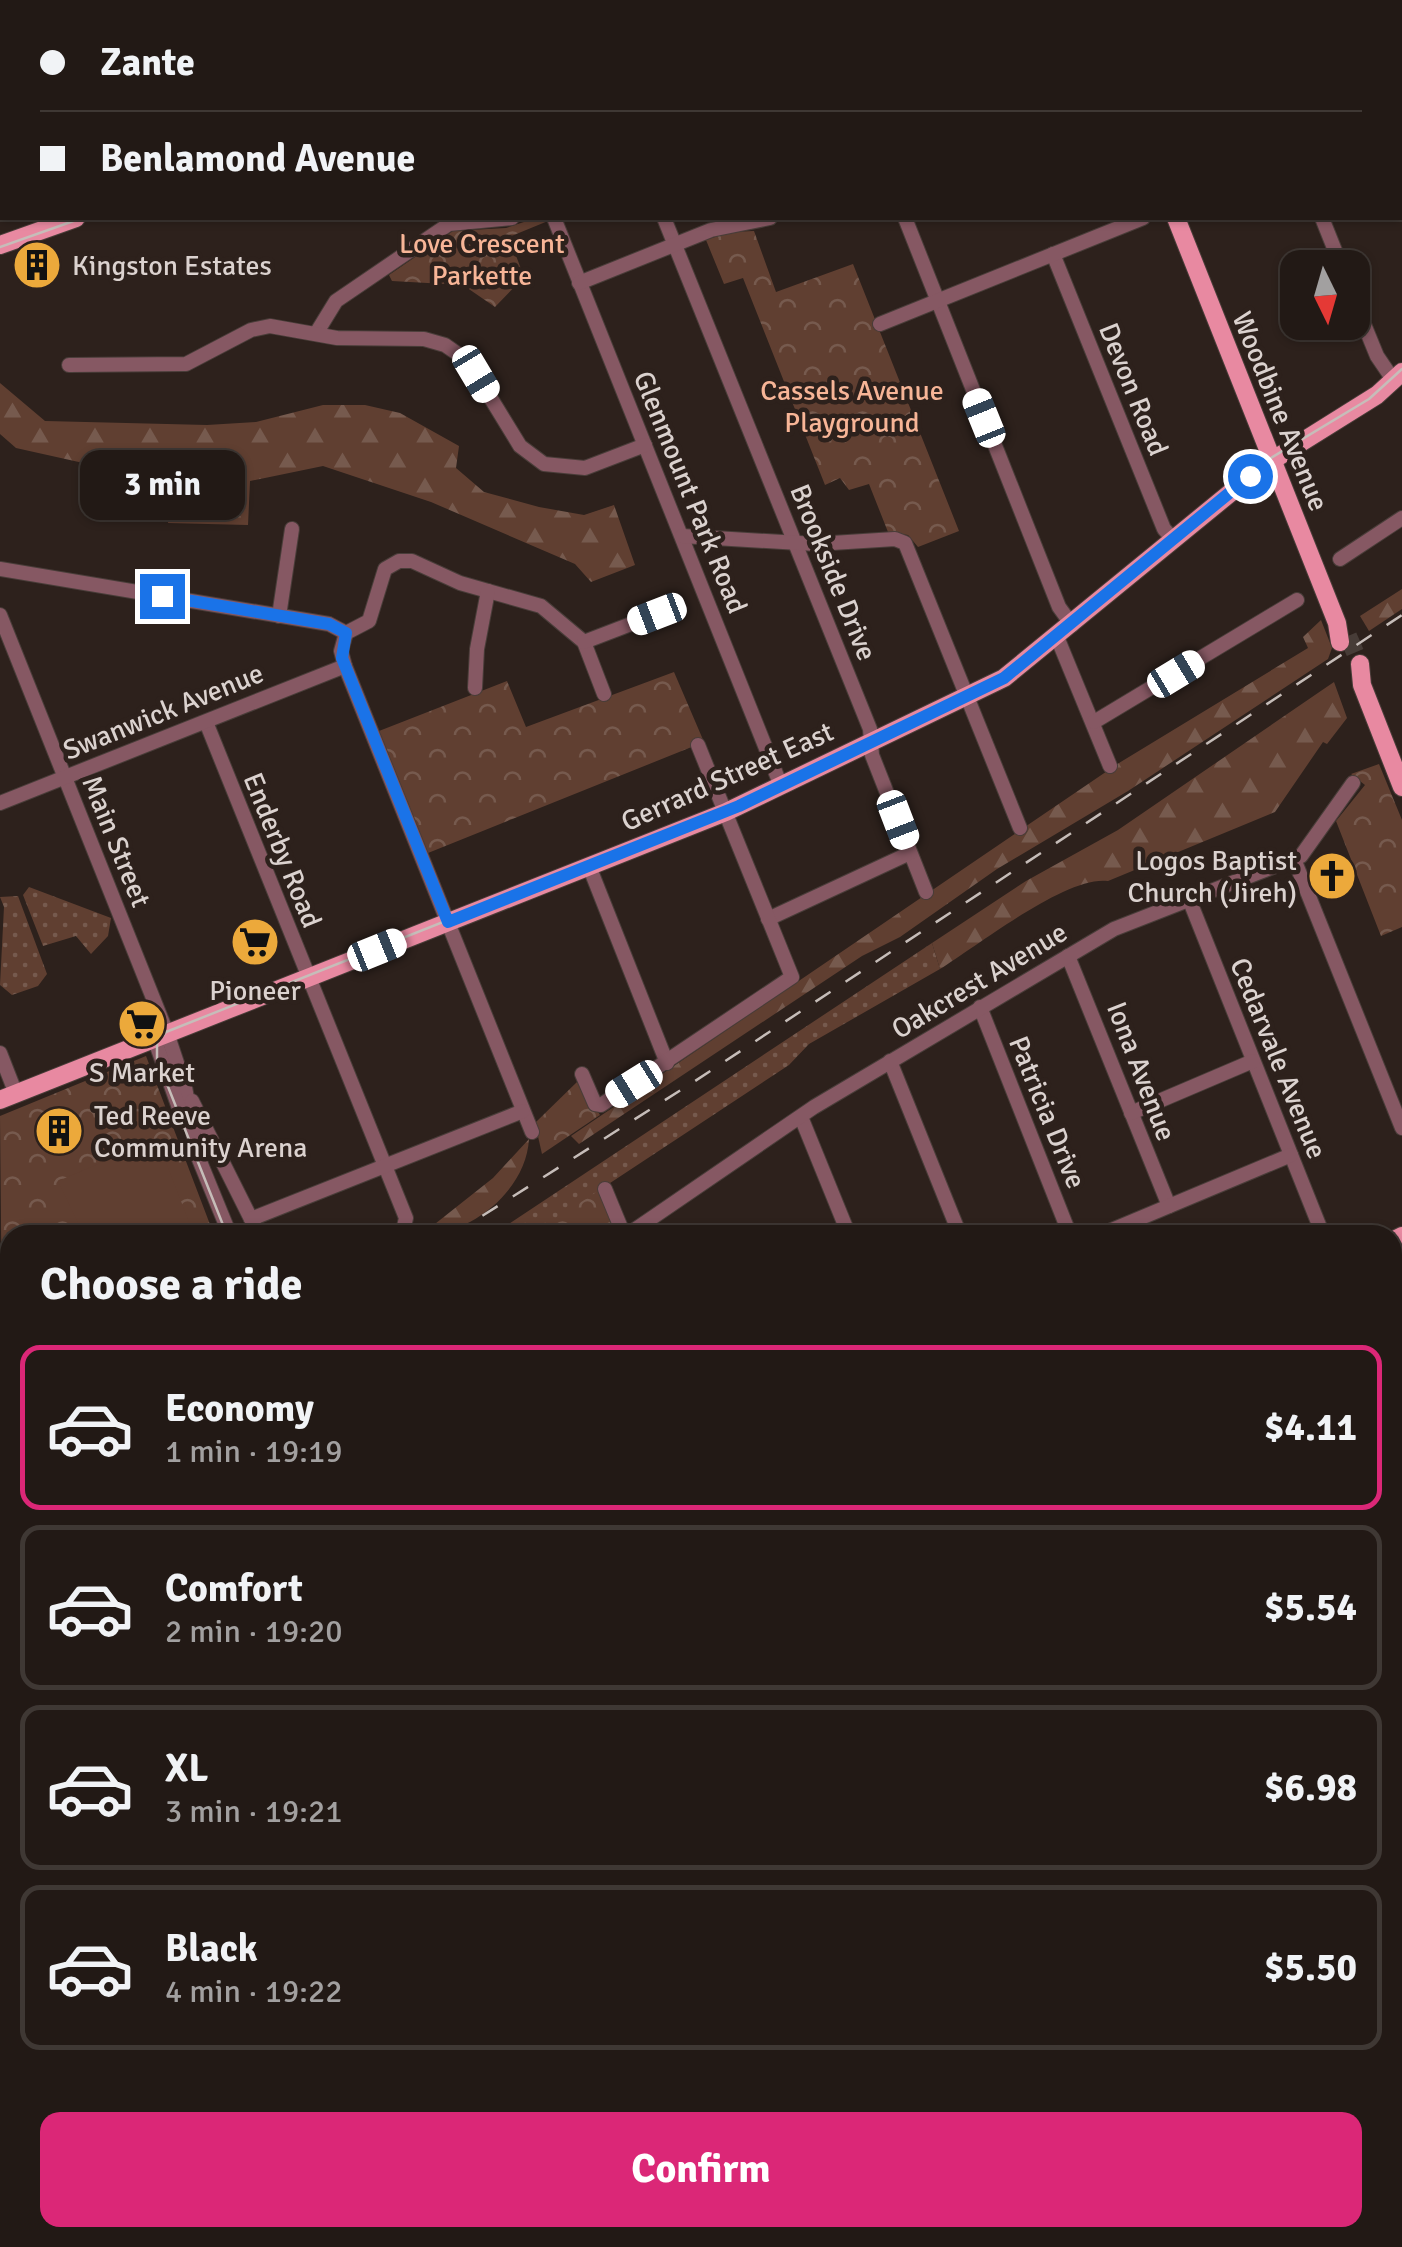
<!DOCTYPE html>
<meta charset="utf-8">
<style>
:root{--surface:#221915;--page:#2a221e;--text:#f1f3f6;--muted:#a2a0a0;--line:#3f3834;--accent:#db2777}
body{margin:0;font-family:Signika,sans-serif;background:var(--page);color:var(--text);height:100vh;display:flex;flex-direction:column;font-size:38px;white-space:nowrap}
*{box-sizing:border-box;margin:0}
p{font-size:32px;color:var(--muted)}
.icon{flex:none;width:55px;height:55px;fill:none;stroke:currentColor;stroke-width:2;stroke-linecap:round;stroke-linejoin:round}
.map{position:relative;flex:1;overflow:hidden}
.sheet{position:absolute;left:0px;top:1225px;width:1402px;height:1022px;display:flex;flex-direction:column;background:var(--surface);border-radius:30px 30px 0 0;box-shadow:0 2px 8px #0004,0 0 0 2px var(--line)}
.sheet>*{flex:none}
.banner{position:absolute;left:0px;top:0px;width:1402px;height:220px;box-shadow:0 2px 8px #0004,0 0 0 2px var(--line);display:grid;align-content:center;height:220px;padding:0 40px;background:var(--surface)}
.needle{width:65px;rotate:175deg}
.controls{position:absolute;left:1280px;top:250px;display:grid;gap:20px}
.controls a{display:grid;place-items:center;width:90px;height:90px;border-radius:20px;background:var(--surface);box-shadow:0 2px 8px #0004,0 0 0 2px var(--line);font-size:50px}
.end{position:absolute;width:45px;height:45px;margin:-22px;border:12px solid #1a73e8;background:#fff;box-shadow:0 0 0 5px #fff}
.from{border-radius:50%}
.bubble{position:absolute;height:70px;border-radius:20px;background:var(--surface);box-shadow:0 2px 8px #0004,0 0 0 2px var(--line);font-size:32px;font-weight:700;line-height:70px;text-align:center}
.car{position:absolute;width:30px;height:60px;margin:-30px -15px;border-radius:12px;box-shadow:0 0 8px 2px #0007;background:linear-gradient(#fff 24%,#345 0 40%,#fff 0 76%,#345 0 86%,#fff 0)}
.banner b{display:flex;align-items:center;gap:35px;height:95px;font-size:38px}
.banner b+b{border-top:2px solid var(--line)}
.banner i{width:25px;height:25px;background:var(--text)}
ul{padding:0;list-style:none}
li{display:flex;align-items:center;gap:30px;height:165px;margin:0 20px 15px;padding:0 20px;border:5px solid var(--line);border-radius:20px}
li div{flex:1}
li b{display:block;font-size:38px}
li em{font-style:normal;font-weight:700}
li.current{border-color:var(--accent)}
li>.icon{width:90px;height:90px;stroke-width:1.5}
h2{padding:0 40px;font-size:45px;line-height:120px}
.cta{display:flex;gap:20px;margin-top:auto;padding:20px 40px}
.cta a{flex:1;height:115px;border-radius:20px;background:var(--accent);color:#fff;font-size:40px;font-weight:700;line-height:115px;text-align:center}
.map>svg:first-child{display:block}
</style>
<div class="map">
<svg width="1402" height="2247" viewBox="0 0 1402 2247">
<defs>
<pattern id="grass-dots" width="8" height="8" patternUnits="userSpaceOnUse" patternTransform="scale(2.5)"><rect width="8" height="8" fill="#603f31"/><path d="M2 2h.1M6 6h.1" fill="none" stroke="#765a4e" stroke-width="1.8" stroke-linecap="round"/></pattern>
<pattern id="forest-firs" width="22" height="20" patternUnits="userSpaceOnUse" patternTransform="scale(2.5)"><rect width="22" height="20" fill="#603f31"/><path d="M5 1l3.5 6h-7zM16 11l3.5 6h-7z" fill="#765a4e"/></pattern>
<pattern id="park-crowns" width="20" height="18" patternUnits="userSpaceOnUse" patternTransform="scale(2.5)"><rect width="20" height="18" fill="#603f31"/><path d="M2 6a3 3 0 1 1 6 0M12 15a3 3 0 1 1 6 0" fill="none" stroke="#765a4e"/></pattern>
</defs>
<rect width="100%" height="100%" fill="#2d211c"/>
<g fill="url(#grass-dots)">
<polygon points="29,887 111,918 108,936 91,954 76,936 43,946 23,895"/>
<polygon points="18,896 47,974 38,986 12,995 0,985 4,907 0,897"/>
<polygon points="932,943 940,969 809,1044 789,1065 601,1189 619,1235 492,1235"/>
<polygon points="299,2238 379,2238 383,2247 303,2247"/>
</g>
<g fill="url(#forest-firs)">
<polygon points="0,383 45,421 207,425 256,422 323,405 365,405 400,413 459,446 456,468 484,492 539,507 584,515 614,505 635,565 591,582 575,564 431,502 323,466 250,481 248,525 168,523 173,483 16,448 0,434"/>
<polygon points="1402,589 1402,609 1369,631 1360,616"/>
<polygon points="1321,620 1332,648 1328,659 1128,791 997,869 900,937 862,956 579,1144 571,1136 1119,763 1308,648 1303,637"/>
<path d="M 1334,682 L 1347,718 L 1327,744 L 1323,742 L 1275,812 L 1108,881 C 1067,875 977,946 940,969 L 932,943 L 1026,881 L 1118,830 Z"/>
<path d="M 529,1139 C 526,1191 471,1235 421,1235 L 493,1178 Z"/>
</g>
<g fill="url(#park-crowns)">
<polygon points="536,218 548,221 509,237 524,277 495,307 463,285 392,281 389,275 453,231 506,228"/>
<polygon points="754,231 776,292 853,264 959,531 918,547 908,535 888,532 869,484 849,490 840,478 825,485 743,278 724,284 706,240 730,232"/>
<polygon points="674,672 704,742 428,853 379,731 507,681 526,727"/>
<polygon points="1379,764 1402,820 1402,927 1381,936 1336,821 1365,785 1351,774"/>
<polygon points="146,1056 214,1235 10,1235 10,1429 3,1432 0,1116"/>
<polygon points="579,1080 600,1115 542,1154 535,1123"/>
<polygon points="601,1189 619,1235 531,1235"/>
</g>
<polygon fill="#603f31" points="157,1139 194,1235 93,1235 79,1225 58,1181"/>
<g fill="none" stroke-linecap="round" stroke-linejoin="round">
<polyline stroke="#473c37" stroke-width="18" stroke-dasharray="18 9" stroke-linecap="butt" points="1348,636 1360,664"/>
<g stroke="#493d39" stroke-width="16">
<g id="minor">
<polyline points="133,0 134,2"/>
<polyline points="561,0 564,2"/>
<polyline points="692,0 693,2"/>
<polyline points="813,0 814,2"/>
<polyline points="1235,0 1236,2"/>
<polyline points="1345,0 1346,2"/>
<polyline points="589,2 594,0"/>
<polyline points="919,2 925,0"/>
<polyline points="1400,98 1402,97"/>
<polyline points="0,110 2,109"/>
<polyline points="1400,140 1402,145"/>
<polyline points="554,218 781,786"/>
<polyline points="664,218 870,729 872,755 926,892"/>
<polyline points="905,218 1059,607 1072,625"/>
<polyline points="1322,218 1342,268"/>
<polyline points="1053,254 1164,529 1174,540"/>
<polyline points="579,283 711,230 770,218"/>
<polyline points="1352,295 1377,356 1394,381"/>
<polyline points="880,324 1143,218"/>
<polyline points="317,332 336,301 449,224 512,218"/>
<polyline points="69,365 186,364 251,330 270,326 337,338 424,339 445,345 468,361 520,446 544,464 585,468 645,445"/>
<polyline points="682,536 816,544 895,539 905,543 1020,828"/>
<polyline points="1340,559 1402,518"/>
<polyline points="0,569 329,624 346,633"/>
<polyline points="0,615 167,1033 185,1087 197,1154"/>
<polyline points="279,616 292,529"/>
<polyline points="346,633 341,651 345,666 532,1132"/>
<polyline points="346,633 369,621 385,569 399,561 412,561 460,583 541,606 584,642 604,694"/>
<polyline points="1057,637 1110,766"/>
<polyline points="584,642 657,614"/>
<polyline points="475,688 477,649 488,591"/>
<polyline points="206,722 406,1218 402,1235"/>
<polyline points="1094,722 1297,600"/>
<polyline points="0,803 345,666"/>
<polyline points="1294,859 1402,1128"/>
<polyline points="589,866 667,1063"/>
<polyline points="1189,899 1323,1235"/>
<polyline points="768,919 910,853"/>
<polyline points="1068,956 1169,1206"/>
<polyline points="980,1007 1070,1235"/>
<polyline points="154,1038 184,1122"/>
<polyline points="0,1053 16,1094"/>
<polyline points="890,1061 960,1235"/>
<polyline points="582,1074 595,1104 601,1105 792,977 698,745"/>
<polyline points="192,1101 259,1235"/>
<polyline points="1131,1113 1253,1061"/>
<polyline points="801,1117 849,1235"/>
<polyline points="194,1147 230,1235"/>
<polyline points="605,1189 624,1235"/>
<polyline points="251,1219 523,1111"/>
<polyline points="627,1235 814,1107 1114,929 1301,856 1353,783"/>
<polyline points="1100,1235 1291,1155"/>
<polyline points="1392,1327 1402,1349"/>
<polyline points="1392,1708 1402,1731"/>
<polyline points="1392,1969 1402,1965"/>
<polyline points="0,1979 10,1975"/>
<polyline points="1392,2047 1402,2071"/>
<polyline points="0,2126 10,2122"/>
<polyline points="287,2238 291,2247"/>
<polyline points="487,2238 491,2247"/>
<polyline points="647,2238 651,2247"/>
<polyline points="784,2238 788,2247"/>
<polyline points="1060,2238 1064,2247"/>
<polyline points="1324,2238 1328,2247"/>
<polyline points="23,2247 49,2238"/>
<polyline points="989,2247 1012,2238"/>
<polyline points="1273,2247 1295,2238"/>
</g>
</g>
<g stroke="#493d39" stroke-width="20">
<g id="major">
<polyline points="1088,0 1089,2"/>
<polyline points="416,2 419,0"/>
<polyline points="1176,218 1337,623 1340,642"/>
<polyline points="0,245 76,218"/>
<polyline points="1360,664 1362,685 1402,787"/>
<polyline points="0,1100 726,812 1004,678 1262,467 1377,395 1402,372"/>
<polyline points="1392,1241 1402,1236"/>
<polyline points="0,1811 10,1807"/>
</g>
</g>
<use href="#minor" stroke="#865863" stroke-width="14"/>
<use href="#major" stroke="#e889a1" stroke-width="18"/>
<g stroke="#c6bdb9" stroke-width="2.5">
<polyline points="420,2 423,0"/>
<polyline points="0,247 82,218"/>
<polyline points="227,1235 157,1059 157,1043 166,1032 725,810 1001,677 1261,464 1369,399 1402,369"/>
</g>
<g stroke="#c6bdb9" stroke-width="2.5" stroke-dasharray="18 18" stroke-linecap="butt">
<polyline points="452,1235 692,1083 1402,615"/>
<polyline points="0,1466 10,1461"/>
<polyline points="0,1487 10,1483"/>
</g>
</g>
<g fill="none" stroke-linecap="round" stroke-linejoin="round">
<polyline stroke="#1a73e8" stroke-width="12" points="162,596 329,624 346,633 342,658 448,922 739,806 1004,678 1250,476"/>
</g>
<defs>
<g id="building-disc" transform="scale(2.5)"><circle r="9.5" fill="#eca93b" stroke="#2d211c"/><path d="M-4-6H4V6H1V3H-1V6H-4ZM-2.5-4.3h1.7v1.8h-1.7ZM.8-4.3h1.7v1.8H.8ZM-2.5-1h1.7V.8h-1.7ZM.8-1h1.7V.8H.8Z" fill="#111"/></g>
<g id="church-disc" transform="scale(2.5)"><circle r="9.5" fill="#eca93b" stroke="#2d211c"/><path d="M-1.2-6h2.4v3.5h3.3v2.4h-3.3V6h-2.4V-.1h-3.3v-2.4h3.3Z" fill="#111"/></g>
<g id="supermarket-disc" transform="scale(2.5)"><circle r="9.5" fill="#eca93b" stroke="#2d211c"/><path d="M-6-5.5h2.5l.6 2H6L4.5 2H-2.5L-4.4-4H-6ZM-1.5 3.2a1.3 1.3 0 1 0 .1 0ZM3 3.2a1.3 1.3 0 1 0 .1 0Z" fill="#111"/></g>
</defs>
<g fill-rule="evenodd">
<use href="#building-disc" x="37" y="265"/>
<use href="#church-disc" x="1332" y="876"/>
<use href="#supermarket-disc" x="255" y="942"/>
<use href="#supermarket-disc" x="142" y="1024"/>
<use href="#building-disc" x="59" y="1131"/>
</g>
<g text-anchor="middle" stroke-width="9" stroke-linejoin="round" paint-order="stroke">
<g font-size="28" fill="#f7b597" stroke="#2d211c">
<text x="482" y="253">Love Crescent<tspan x="482" dy="32">Parkette</tspan></text>
<text x="852" y="400">Cassels Avenue<tspan x="852" dy="32">Playground</tspan></text>
</g>
<g font-size="28" fill="#dbd2cf" stroke="#2d211c" text-anchor="start">
<text x="72" y="275">Kingston Estates</text>
<text x="1297" y="870" text-anchor="end">Logos Baptist<tspan x="1297" dy="32">Church (Jireh)</tspan></text>
<text x="255" y="1000" text-anchor="middle">Pioneer</text>
<text x="142" y="1082" text-anchor="middle">S Market</text>
<text x="94" y="1125">Ted Reeve<tspan x="94" dy="32">Community Arena</tspan></text>
</g>
<g font-size="28" fill="#dbd2cf" stroke="#2d211c">
<text transform="translate(1134 389) rotate(68)" y="10">Devon Road</text>
<text transform="translate(1281 411) rotate(68)" y="10">Woodbine Avenue</text>
<text transform="translate(691 492) rotate(68)" y="10">Glenmount Park Road</text>
<text transform="translate(834 572) rotate(68)" y="10">Brookside Drive</text>
<text transform="translate(163 711) rotate(-22)" y="10">Swanwick Avenue</text>
<text transform="translate(727 776) rotate(-24)" y="10">Gerrard Street East</text>
<text transform="translate(117 841) rotate(68)" y="10">Main Street</text>
<text transform="translate(283 850) rotate(68)" y="10">Enderby Road</text>
<text transform="translate(979 980) rotate(-31)" y="10">Oakcrest Avenue</text>
<text transform="translate(1279 1058) rotate(68)" y="10">Cedarvale Avenue</text>
<text transform="translate(1142 1071) rotate(69)" y="10">Iona Avenue</text>
<text transform="translate(1048 1112) rotate(68)" y="10">Patricia Drive</text>
</g>
</g>
</svg>
<div class="controls">
<a><svg class="needle" viewBox="-14 -14 28 28"><path d="M0-13l5 13h-10z" fill="#e53935"/><path d="M0 13l5-13h-10z" fill="#a2a0a0"/></svg></a>
</div>
<i class="end from" style="left:1250px;top:476px"></i>
<i class="end" style="left:162px;top:596px"></i>
<div class="bubble" style="left:80px;top:450px;width:165px">3 min</div>
<i class="car" style="left:476px;top:374px;rotate:149deg"></i>
<i class="car" style="left:984px;top:418px;rotate:338deg"></i>
<i class="car" style="left:657px;top:614px;rotate:249deg"></i>
<i class="car" style="left:1176px;top:674px;rotate:59deg"></i>
<i class="car" style="left:898px;top:820px;rotate:159deg"></i>
<i class="car" style="left:377px;top:950px;rotate:68deg"></i>
<i class="car" style="left:634px;top:1084px;rotate:238deg"></i>
<div class="banner">
<b><i class="from"></i>Zante</b>
<b><i></i>Benlamond Avenue</b>
</div>
<section class="sheet">
<h2>Choose a ride</h2>
<ul>
<li class="current"><svg class="icon" aria-label="car" viewBox="0 0 24 24"><path d="M5 17H2v-5l4-1 3-4h7l3 4 3 1v5h-3M9 17h6M6 11h13"/><circle cx="7" cy="17" r="2"/><circle cx="17" cy="17" r="2"/></svg><div><b>Economy</b><p>1 min · 19:19</p></div><em>$4.11</em></li>
<li><svg class="icon" aria-label="car" viewBox="0 0 24 24"><path d="M5 17H2v-5l4-1 3-4h7l3 4 3 1v5h-3M9 17h6M6 11h13"/><circle cx="7" cy="17" r="2"/><circle cx="17" cy="17" r="2"/></svg><div><b>Comfort</b><p>2 min · 19:20</p></div><em>$5.54</em></li>
<li><svg class="icon" aria-label="car" viewBox="0 0 24 24"><path d="M5 17H2v-5l4-1 3-4h7l3 4 3 1v5h-3M9 17h6M6 11h13"/><circle cx="7" cy="17" r="2"/><circle cx="17" cy="17" r="2"/></svg><div><b>XL</b><p>3 min · 19:21</p></div><em>$6.98</em></li>
<li><svg class="icon" aria-label="car" viewBox="0 0 24 24"><path d="M5 17H2v-5l4-1 3-4h7l3 4 3 1v5h-3M9 17h6M6 11h13"/><circle cx="7" cy="17" r="2"/><circle cx="17" cy="17" r="2"/></svg><div><b>Black</b><p>4 min · 19:22</p></div><em>$5.50</em></li>
</ul>
<div class="cta"><a>Confirm</a></div>
</section>
</div>
